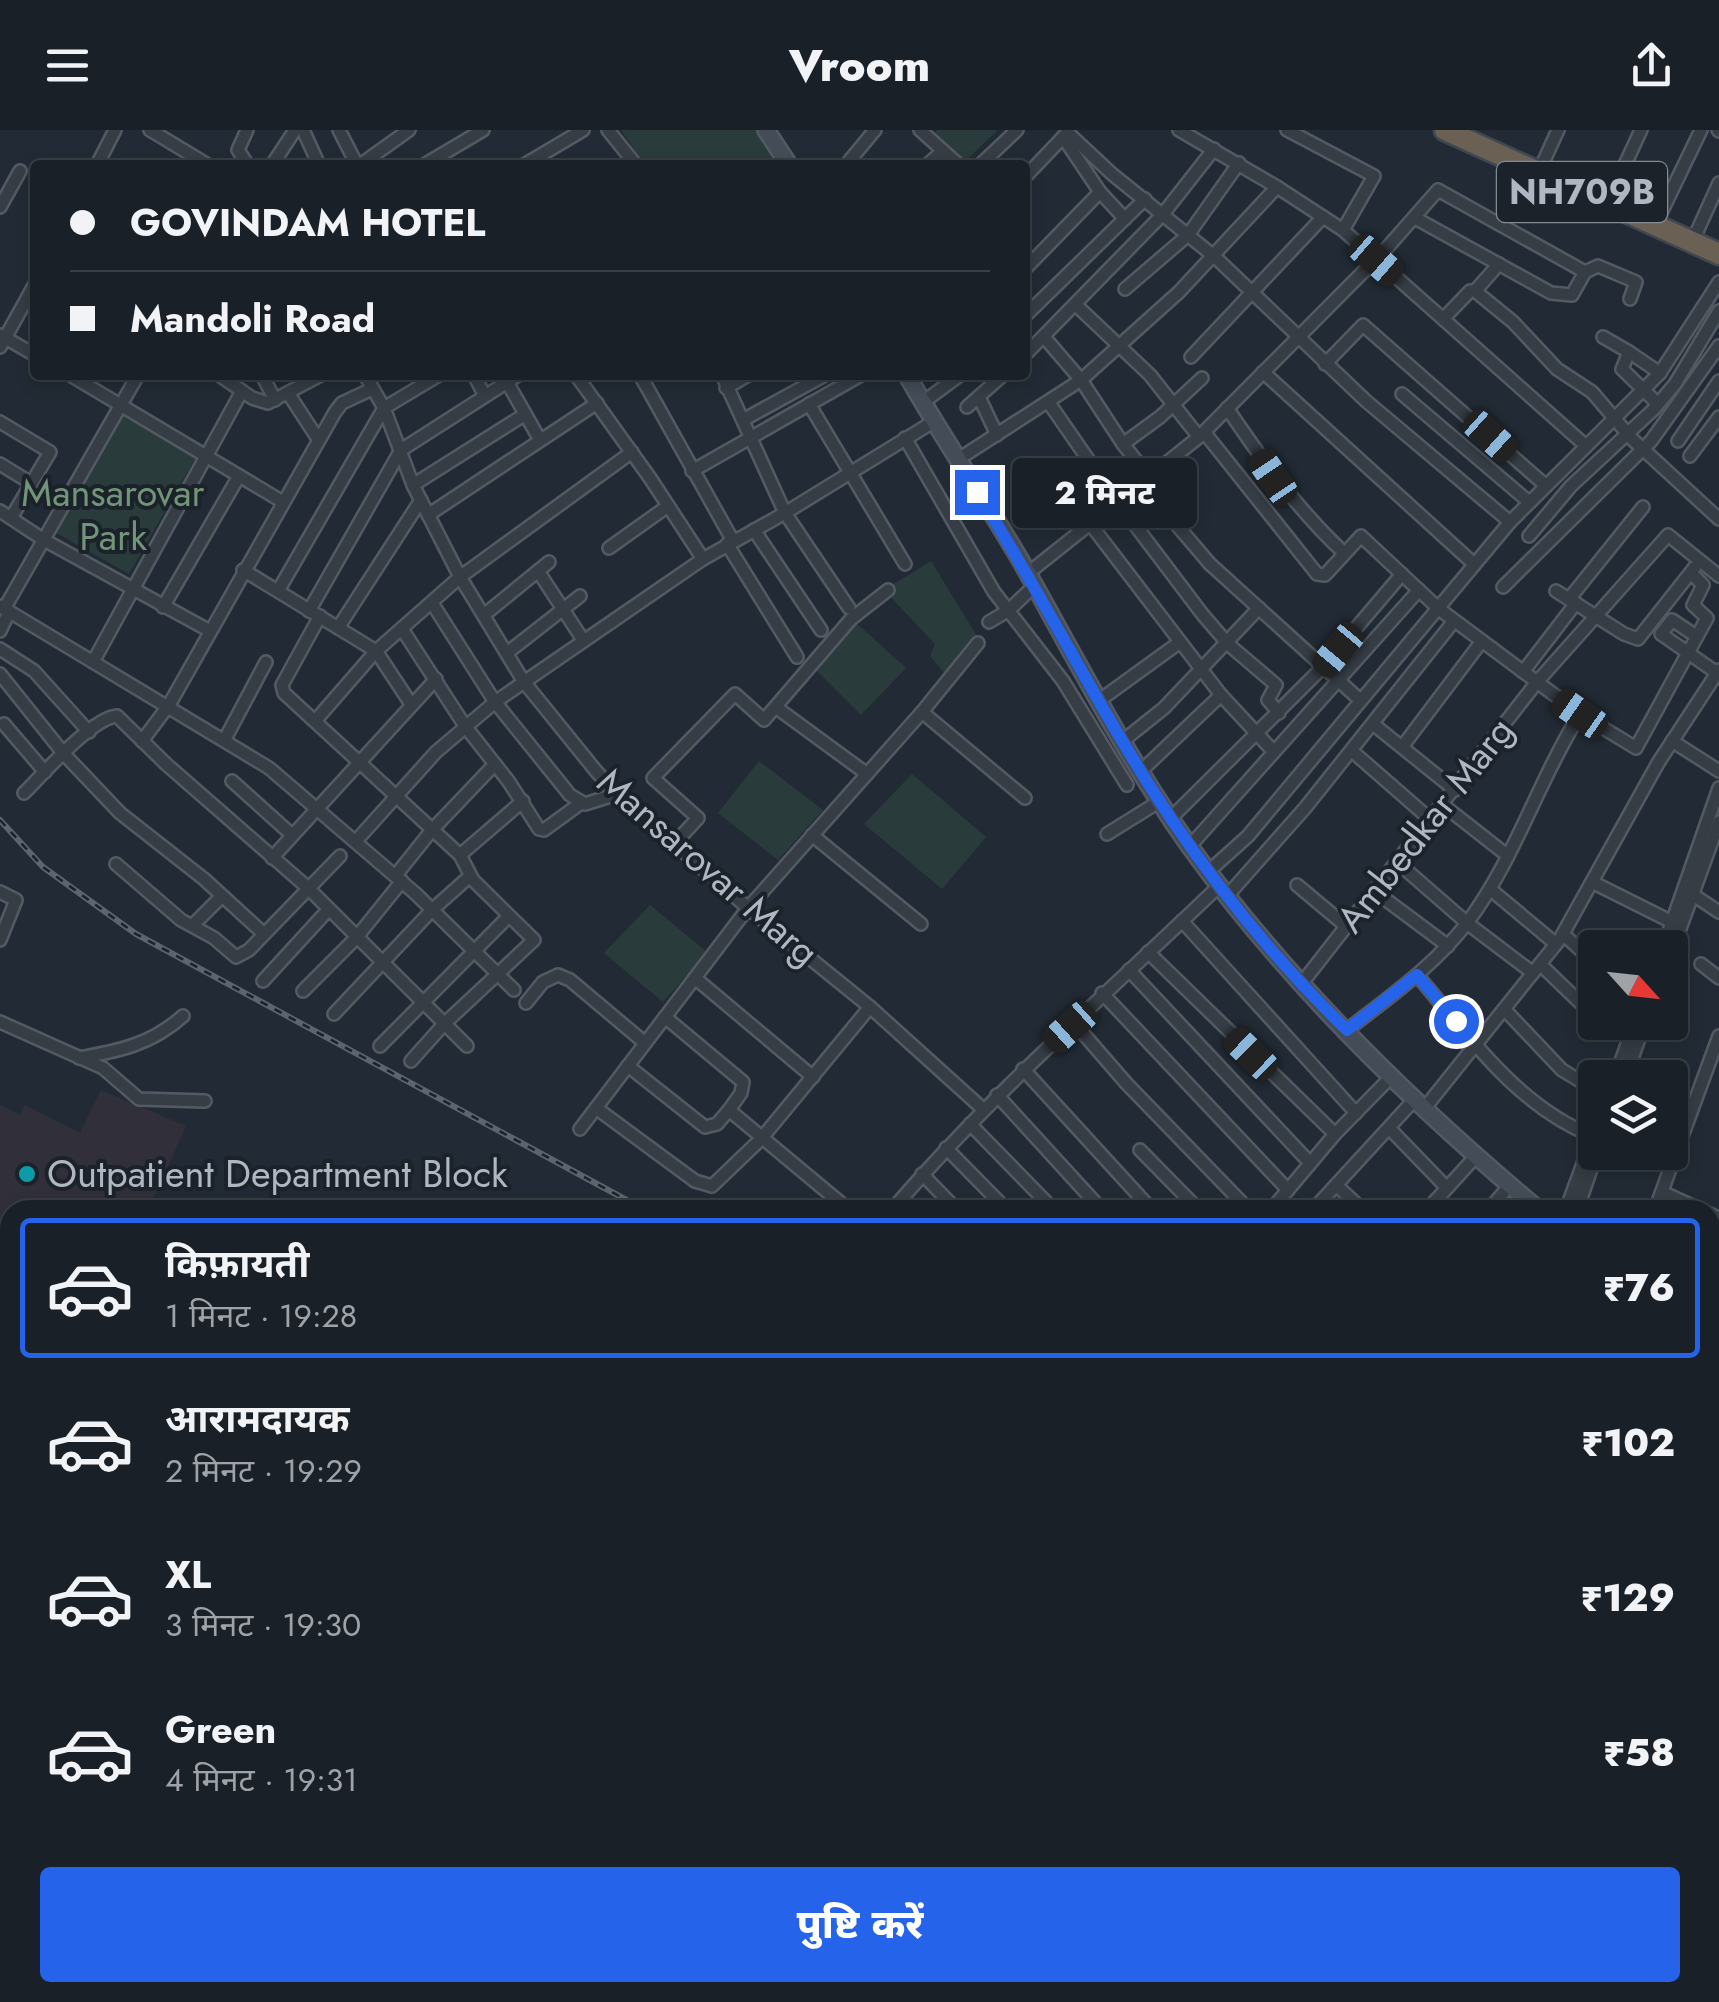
<!DOCTYPE html>
<html lang="hi">
<meta charset="utf-8">
<style>
:root{--surface:#1a2028;--page:#272d34;--text:#f1f3f6;--muted:#9fa3a8;--line:#383e45;--accent:#2563eb}
body{margin:0;font-family:Jost,"Noto Sans Devanagari",sans-serif;background:var(--page);color:var(--text);height:100vh;display:flex;flex-direction:column;font-size:38px;white-space:nowrap}
*{box-sizing:border-box;margin:0}
p{font-size:32px;color:var(--muted)}
.icon{flex:none;width:55px;height:55px;fill:none;stroke:currentColor;stroke-width:2;stroke-linecap:round;stroke-linejoin:round}
.map{position:relative;flex:1;overflow:hidden}
.panel{position:absolute;left:0px;top:1070px;width:1720px;height:802px;display:flex;flex-direction:column;background:var(--surface);border-radius:30px 30px 0 0;box-shadow:0 5px 15px #0003,0 0 0 2px var(--line)}
.panel>*{flex:none}
.top-card{position:absolute;left:30px;top:30px;width:1000px;height:220px;border-radius:10px;box-shadow:0 5px 15px #0003,0 0 0 2px var(--line);display:grid;align-content:center;height:220px;padding:0 40px;background:var(--surface)}
.needle{width:65px;rotate:117deg}
.fabs{position:absolute;left:1578px;top:800px;display:grid;gap:20px}
.fabs a{display:grid;place-items:center;width:110px;height:110px;border-radius:10px;background:var(--surface);box-shadow:0 5px 15px #0003,0 0 0 2px var(--line);font-size:50px}
.end{position:absolute;width:45px;height:45px;margin:-22px;border:12px solid #2563eb;background:#fff;box-shadow:0 0 0 5px #fff}
.from{border-radius:50%}
.bubble{position:absolute;height:70px;border-radius:10px;background:var(--surface);box-shadow:0 5px 15px #0003,0 0 0 2px var(--line);font-size:32px;font-weight:800;line-height:70px;text-align:center}
.car{position:absolute;width:30px;height:60px;margin:-30px -15px;border-radius:12px;box-shadow:0 0 8px 2px #0007;background:linear-gradient(#222 24%,#8ab4d8 0 40%,#222 0 76%,#8ab4d8 0 86%,#222 0)}
.top-card b{display:flex;align-items:center;gap:35px;height:95px;font-size:38px}
.top-card b+b{border-top:2px solid var(--line)}
.top-card i{width:25px;height:25px;background:var(--text)}
ul{padding:18px 0 0;list-style:none}
li{display:flex;align-items:center;gap:30px;height:140px;margin:0 20px 15px;padding:0 20px;border:5px solid transparent;border-radius:10px}
li div{flex:1}
li b{display:block;font-size:38px}
li em{font-style:normal;font-weight:800}
li.selected{border-color:var(--accent)}
li>.icon{width:90px;height:90px;stroke-width:1.5}
.primary-button{display:flex;gap:20px;margin-top:auto;padding:20px 40px}
.primary-button a{flex:1;height:115px;border-radius:10px;background:var(--accent);color:#fff;font-size:40px;font-weight:800;line-height:115px;text-align:center}
header{display:flex;justify-content:space-between;align-items:center;height:130px;padding:0 40px;background:var(--surface);font-size:45px;font-weight:800}
.map>svg:first-child{display:block}
</style>
<header><svg class="icon" aria-label="menu" viewBox="0 0 24 24"><path d="M4 6h16M4 12h16M4 18h16"/></svg>Vroom<svg class="icon" aria-label="share" viewBox="0 0 24 24"><path d="M12 15V3M7 8l5-5 5 5M5 13v7h14v-7"/></svg></header>
<div class="map">
<svg width="1719" height="1872" viewBox="0 0 1719 1872">
<rect width="100%" height="100%" fill="#222b35"/>
<polygon fill="#31303a" points="101,960 186,996 148,1080 10,1080 10,1361 0,1356 0,975 20,985 25,975 80,1003"/>
<g fill="#2a3b3b">
<polygon points="621,0 759,0 779,35 645,35"/>
<polygon points="937,0 996,0 997,1 962,34 932,6"/>
<polygon points="121,283 196,327 129,444 53,401"/>
<polygon points="931,431 978,508 946,545 930,526 935,514 884,460"/>
<polygon points="854,491 906,538 861,585 816,540"/>
<polygon points="759,631 823,680 778,730 718,683"/>
<polygon points="912,644 986,707 942,759 864,694"/>
<polygon points="650,775 707,822 663,872 604,823"/>
<polygon points="0,1612 10,1616 10,1723 0,1720"/>
<polygon points="1050,1862 1179,1862 1179,1863 1177,1872 1048,1872"/>
</g>
<g fill="none" stroke-linecap="round" stroke-linejoin="round">
<g stroke="#535a63" stroke-width="16">
<g id="street">
<polyline points="150,0 208,35"/>
<polyline points="247,0 238,20 248,35"/>
<polyline points="303,0 319,35"/>
<polyline points="339,0 357,35"/>
<polyline points="608,0 636,35"/>
<polyline points="920,0 959,35"/>
<polyline points="1179,0 1277,57 1343,100 1586,316"/>
<polyline points="1287,0 1374,46 1343,100"/>
<polyline points="1718,0 1719,1"/>
<polyline points="1067,2 1112,44 1215,127 1366,271 1510,392"/>
<polyline points="1063,7 1100,62 1125,89"/>
<polyline points="97,35 115,0"/>
<polyline points="272,35 295,0"/>
<polyline points="360,35 409,0"/>
<polyline points="424,35 483,0"/>
<polyline points="524,35 583,0"/>
<polyline points="846,35 875,0"/>
<polyline points="927,35 943,21"/>
<polyline points="980,35 1017,0"/>
<polyline points="1542,35 1558,0"/>
<polyline points="1025,47 1067,3"/>
<polyline points="1610,67 1641,0"/>
<polyline points="0,77 20,41"/>
<polyline points="1415,88 1551,163 1572,165 1585,142 1598,136 1636,152 1630,169"/>
<polyline points="1658,89 1701,0"/>
<polyline points="1695,106 1719,53"/>
<polyline points="1025,139 1100,62"/>
<polyline points="1125,159 1188,105 1239,33"/>
<polyline points="1475,161 1499,134"/>
<polyline points="1077,176 1150,245 1199,307"/>
<polyline points="1025,186 1145,69"/>
<polyline points="1443,189 1470,161 1475,161 1513,192 1557,239 1592,262 1632,309 1719,389"/>
<polyline points="0,205 35,225"/>
<polyline points="1603,207 1629,222 1622,239 1658,274"/>
<polyline points="1045,208 1081,250 1123,314 1160,287 1202,248"/>
<polyline points="0,217 35,154"/>
<polyline points="1629,222 1660,243"/>
<polyline points="1025,225 1163,84 1214,19"/>
<polyline points="1191,227 1323,87"/>
<polyline points="1325,234 1363,195 1545,355"/>
<polyline points="1263,242 1474,434"/>
<polyline points="70,245 283,372"/>
<polyline points="219,245 252,268 268,273 321,245"/>
<polyline points="262,245 275,270"/>
<polyline points="365,245 384,278 413,355 460,447 524,552 596,641 617,664 748,778 870,877 984,980"/>
<polyline points="474,245 485,266"/>
<polyline points="576,245 650,348 703,429"/>
<polyline points="640,245 733,411"/>
<polyline points="722,245 785,383 849,478"/>
<polyline points="507,252 540,310"/>
<polyline points="726,258 748,245"/>
<polyline points="288,263 318,309"/>
<polyline points="1402,264 1529,372"/>
<polyline points="979,267 997,305"/>
<polyline points="922,273 960,245"/>
<polyline points="1049,273 1119,374 1203,485 1228,514 1276,555 1268,570 1279,583"/>
<polyline points="809,274 905,434"/>
<polyline points="967,277 1003,245"/>
<path d="M 1227,278 C 1263,331 1297,379 1344,423"/>
<polyline points="743,290 825,245"/>
<polyline points="0,292 50,322 11,388"/>
<polyline points="1204,302 1317,444 1325,445 1361,406 1439,479 1482,511 1402,617"/>
<polyline points="905,308 994,462 1063,551 1127,655"/>
<polyline points="1678,311 1719,251"/>
<polyline points="1123,314 1149,347"/>
<polyline points="1690,326 1719,287"/>
<polyline points="957,330 1081,250 1179,162 1277,57"/>
<polyline points="0,334 31,353"/>
<polyline points="692,341 861,245"/>
<polyline points="1141,353 1210,434 1360,570"/>
<polyline points="413,355 524,285"/>
<polyline points="0,381 44,410 210,501"/>
<polyline points="428,385 597,273"/>
<polyline points="1091,395 1221,565 1274,622"/>
<polyline points="754,400 821,500"/>
<polyline points="1529,406 1571,356 1653,280 1675,254 1719,181"/>
<polyline points="727,414 797,527"/>
<polyline points="609,418 668,376"/>
<polyline points="243,440 376,521 411,574"/>
<polyline points="538,441 583,510"/>
<polyline points="1027,444 1199,307 1386,119 1438,60 1585,142"/>
<polyline points="1503,457 1651,311 1719,216"/>
<polyline points="278,461 384,278 439,245"/>
<polyline points="1556,461 1624,504 1638,509 1695,437"/>
<polyline points="1569,469 1643,377"/>
<polyline points="432,473 495,572 570,665 585,674 617,664"/>
<polyline points="0,476 269,638 416,764 514,860"/>
<polyline points="163,477 239,346"/>
<polyline points="4,479 138,245"/>
<polyline points="309,481 401,320 518,245"/>
<polyline points="484,485 549,432"/>
<polyline points="320,486 282,555 284,563 460,725 473,750 534,810 444,894 411,931"/>
<polyline points="989,492 1009,480 1033,457"/>
<polyline points="338,498 421,370"/>
<polyline points="402,499 465,596 509,652 539,699 544,700 581,673"/>
<polyline points="0,501 9,482"/>
<polyline points="1696,506 1672,490 1661,504 1717,543"/>
<polyline points="1482,511 1580,584 1636,618 1707,488 1693,475 1703,455 1691,443"/>
<polyline points="0,519 34,541 89,602"/>
<polyline points="507,523 580,466"/>
<polyline points="93,532 242,261"/>
<polyline points="1523,542 1576,473"/>
<polyline points="0,544 64,624 120,683 204,749 264,804"/>
<polyline points="1100,570 1180,512"/>
<polyline points="777,578 867,644"/>
<polyline points="922,582 1025,668"/>
<polyline points="315,591 376,521 460,447 632,322"/>
<polyline points="4,594 45,642"/>
<polyline points="1373,594 1455,660"/>
<polyline points="225,609 266,532"/>
<polyline points="1124,610 1164,578 1259,478"/>
<polyline points="142,611 169,575 335,282 342,273 372,259"/>
<polyline points="1672,611 1719,641"/>
<polyline points="1352,621 1431,690"/>
<polyline points="1141,641 1221,565"/>
<polyline points="232,651 292,705"/>
<path d="M 24,663 C 44,643 92,588 117,586 L 166,634 L 307,757 L 467,916"/>
<polyline points="1443,675 1508,726"/>
<polyline points="1171,688 1323,537 1402,444"/>
<polyline points="1107,704 1160,671"/>
<polyline points="812,705 921,794"/>
<polyline points="356,711 436,622 495,572 703,429 785,383 933,292"/>
<polyline points="674,714 698,688 653,648 735,564 764,590 851,489 888,460"/>
<polyline points="1190,716 1419,460"/>
<polyline points="460,725 523,671"/>
<polyline points="272,728 436,549"/>
<polyline points="1397,732 1467,793 1533,843"/>
<polyline points="116,734 181,790 214,808 236,827 249,820 340,726"/>
<polyline points="1209,741 1248,706 1510,392 1660,243 1719,152"/>
<polyline points="396,745 432,700 495,634"/>
<polyline points="1592,752 1672,792"/>
<polyline points="1297,755 1346,796"/>
<polyline points="1490,759 1556,814"/>
<polyline points="1373,760 1448,816"/>
<polyline points="0,762 16,770 0,810"/>
<polyline points="1692,764 1719,782"/>
<polyline points="1228,765 1305,678 1454,491"/>
<polyline points="1182,791 1356,983"/>
<polyline points="196,792 222,766"/>
<polyline points="1563,804 1595,833"/>
<polyline points="1663,818 1719,658"/>
<polyline points="1148,822 1335,1004"/>
<polyline points="1670,826 1719,692"/>
<polyline points="1540,834 1595,887"/>
<polyline points="1701,834 1719,848"/>
<polyline points="1129,840 1310,1033"/>
<path d="M 1417,845 C 1468,905 1518,977 1593,1006"/>
<polyline points="695,848 813,947"/>
<polyline points="263,851 329,779"/>
<polyline points="1302,853 1537,552 1668,405 1719,446"/>
<polyline points="303,861 356,808 402,751"/>
<polyline points="1102,863 1288,1060"/>
<polyline points="526,873 543,852 558,845 570,850 645,913"/>
<polyline points="1505,880 1562,940 1595,960"/>
<polyline points="334,884 432,780 470,746"/>
<polyline points="665,887 743,952 741,963 729,980"/>
<polyline points="0,892 103,938 139,969 205,971"/>
<polyline points="1603,892 1629,909"/>
<polyline points="1074,893 1126,953 1249,1080"/>
<path d="M 1347,900 C 1389,867 1434,836 1467,793 C 1515,729 1538,651 1580,584"/>
<polyline points="380,916 509,786"/>
<path d="M 79,928 C 119,921 152,914 183,886"/>
<polyline points="628,936 705,997 717,994 729,980 849,1080"/>
<polyline points="1023,939 1152,1080"/>
<polyline points="1615,948 1635,892"/>
<polyline points="1625,948 1645,892"/>
<polyline points="997,965 1102,1080"/>
<polyline points="596,978 695,1051 712,1056 761,1009 870,877"/>
<polyline points="1424,979 1560,809 1658,633 1719,540"/>
<polyline points="970,994 1054,1080"/>
<polyline points="1389,998 1447,1058"/>
<polyline points="580,999 748,778 922,582 978,513"/>
<polyline points="946,1018 1007,1080"/>
<polyline points="1140,1020 1199,1080"/>
<polyline points="922,1044 957,1080"/>
<polyline points="1336,1055 1363,1080"/>
<polyline points="1662,1062 1701,1080"/>
<path d="M 892,1080 C 993,962 1109,862 1220,755"/>
<polyline points="1271,1080 1335,1004 1391,947"/>
<polyline points="1313,1080 1415,969"/>
<polyline points="1427,1080 1477,1025"/>
<polyline points="1489,1080 1510,1055"/>
<polyline points="1566,1080 1595,1001"/>
<polyline points="1577,1080 1597,1022"/>
<polyline points="1655,1080 1719,906"/>
<polyline points="1710,1084 1719,1089"/>
<polyline points="1710,1154 1719,1140"/>
<polyline points="1710,1330 1719,1320"/>
<polyline points="1710,1355 1719,1365"/>
<polyline points="1710,1382 1719,1372"/>
<polyline points="1710,1406 1719,1413"/>
<polyline points="1710,1447 1719,1429"/>
<polyline points="1710,1453 1719,1460"/>
<polyline points="1710,1530 1719,1510"/>
<polyline points="1710,1767 1719,1769"/>
<polyline points="1710,1802 1719,1804"/>
<polyline points="1710,1838 1719,1841"/>
<polyline points="1328,1862 1339,1872"/>
<polyline points="1353,1872 1357,1862"/>
<polyline points="1393,1872 1396,1862"/>
<polyline points="1430,1872 1434,1862"/>
<polyline points="1468,1872 1472,1862"/>
<polyline points="1507,1872 1511,1862"/>
<polyline points="1546,1872 1550,1862"/>
</g>
</g>
<g stroke="#535a63" stroke-width="20">
<g id="secondary">
<polyline points="766,0 789,35"/>
<path d="M 907,245 C 943,309 985,369 1022,433 C 1075,527 1125,625 1188,714 C 1286,851 1410,972 1539,1080"/>
<polyline points="1710,1247 1719,1255"/>
<polyline points="1719,1591 1712,1608 1719,1614"/>
<polyline points="1710,1640 1719,1620"/>
<polyline points="1710,1665 1719,1644"/>
<polyline points="1598,1872 1601,1862"/>
<polyline points="1614,1872 1618,1862"/>
<polyline points="1626,1872 1630,1862"/>
</g>
</g>
<g stroke="#404750" stroke-width="25">
<polyline id="highway" points="1445,0 1719,124"/>
</g>
<use href="#street" stroke="#363d45" stroke-width="11"/>
<use href="#secondary" stroke="#444c58" stroke-width="15"/>
<use href="#highway" stroke="#6a6154" stroke-width="20"/>
<g stroke="#5c646f" stroke-width="6">
<g id="rail">
<polyline points="0,690 43,737 136,804 645,1080"/>
<polyline points="1710,1673 1719,1678"/>
</g>
</g>
<use href="#rail" stroke="#1b222a" stroke-width="2.5" stroke-dasharray="8" stroke-linecap="butt"/>
</g>
<g fill="none" stroke-linecap="round" stroke-linejoin="round">
<path stroke="#2563eb" stroke-width="12" d="M 977,362 C 1045,469 1101,584 1172,690 C 1222,764 1283,838 1347,900 L 1417,845 L 1456,891"/>
</g>
<circle fill="#0f9aa8" stroke="#1b222a" stroke-width="4" cx="27" cy="1044" r="10"/>
<g text-anchor="middle" stroke-width="8" stroke-linejoin="round" paint-order="stroke">
<rect fill="#1b222a" stroke="#838a94" stroke-width="2.5" x="1497" y="32" width="170" height="60" rx="8"/>
<g font-size="35" font-weight="bold" fill="#b0b7c2">
<text x="1582" y="74">NH709B</text>
</g>
<g font-size="38" fill="#729579" stroke="#1b222a">
<text x="113" y="376">Mansarovar<tspan x="113" dy="44">Park</tspan></text>
</g>
<g font-size="38" fill="#b0b7c2" stroke="#1b222a">
<text transform="translate(1425 695) rotate(-52)" y="13">Ambedkar Marg</text>
<text transform="translate(708 737) rotate(41)" y="13">Mansarovar Marg</text>
</g>
<g font-size="38" fill="#b0b7c2" stroke="#1b222a" text-anchor="start">
<text x="47" y="1057">Outpatient Department Block</text>
</g>
</g>
</svg>
<div class="fabs">
<a><svg class="needle" viewBox="-14 -14 28 28"><path d="M0-13l5 13h-10z" fill="#e53935"/><path d="M0 13l5-13h-10z" fill="#9fa3a8"/></svg></a>
<a><svg class="icon" aria-label="layers" viewBox="0 0 24 24"><path d="M12 4l9 5-9 5-9-5zM3 14l9 5 9-5"/></svg></a>
</div>
<i class="end from" style="left:1456px;top:891px"></i>
<i class="end" style="left:977px;top:362px"></i>
<div class="bubble" style="left:1012px;top:328px;width:185px">2 मिनट</div>
<i class="car" style="left:1376px;top:130px;rotate:131deg"></i>
<i class="car" style="left:1490px;top:306px;rotate:132deg"></i>
<i class="car" style="left:1273px;top:347px;rotate:326deg"></i>
<i class="car" style="left:1338px;top:520px;rotate:220deg"></i>
<i class="car" style="left:1580px;top:584px;rotate:305deg"></i>
<i class="car" style="left:1070px;top:897px;rotate:228deg"></i>
<i class="car" style="left:1251px;top:924px;rotate:314deg"></i>
<div class="top-card">
<b><i class="from"></i>GOVINDAM HOTEL</b>
<b><i></i>Mandoli Road</b>
</div>
<section class="panel">
<ul>
<li class="selected"><svg class="icon" aria-label="car" viewBox="0 0 24 24"><path d="M5 17H2v-5l4-1 3-4h7l3 4 3 1v5h-3M9 17h6M6 11h13"/><circle cx="7" cy="17" r="2"/><circle cx="17" cy="17" r="2"/></svg><div><b>किफ़ायती</b><p>1 मिनट · 19:28</p></div><em>₹76</em></li>
<li><svg class="icon" aria-label="car" viewBox="0 0 24 24"><path d="M5 17H2v-5l4-1 3-4h7l3 4 3 1v5h-3M9 17h6M6 11h13"/><circle cx="7" cy="17" r="2"/><circle cx="17" cy="17" r="2"/></svg><div><b>आरामदायक</b><p>2 मिनट · 19:29</p></div><em>₹102</em></li>
<li><svg class="icon" aria-label="car" viewBox="0 0 24 24"><path d="M5 17H2v-5l4-1 3-4h7l3 4 3 1v5h-3M9 17h6M6 11h13"/><circle cx="7" cy="17" r="2"/><circle cx="17" cy="17" r="2"/></svg><div><b>XL</b><p>3 मिनट · 19:30</p></div><em>₹129</em></li>
<li><svg class="icon" aria-label="car" viewBox="0 0 24 24"><path d="M5 17H2v-5l4-1 3-4h7l3 4 3 1v5h-3M9 17h6M6 11h13"/><circle cx="7" cy="17" r="2"/><circle cx="17" cy="17" r="2"/></svg><div><b>Green</b><p>4 मिनट · 19:31</p></div><em>₹58</em></li>
</ul>
<div class="primary-button"><a>पुष्टि करें</a></div>
</section>
</div>
